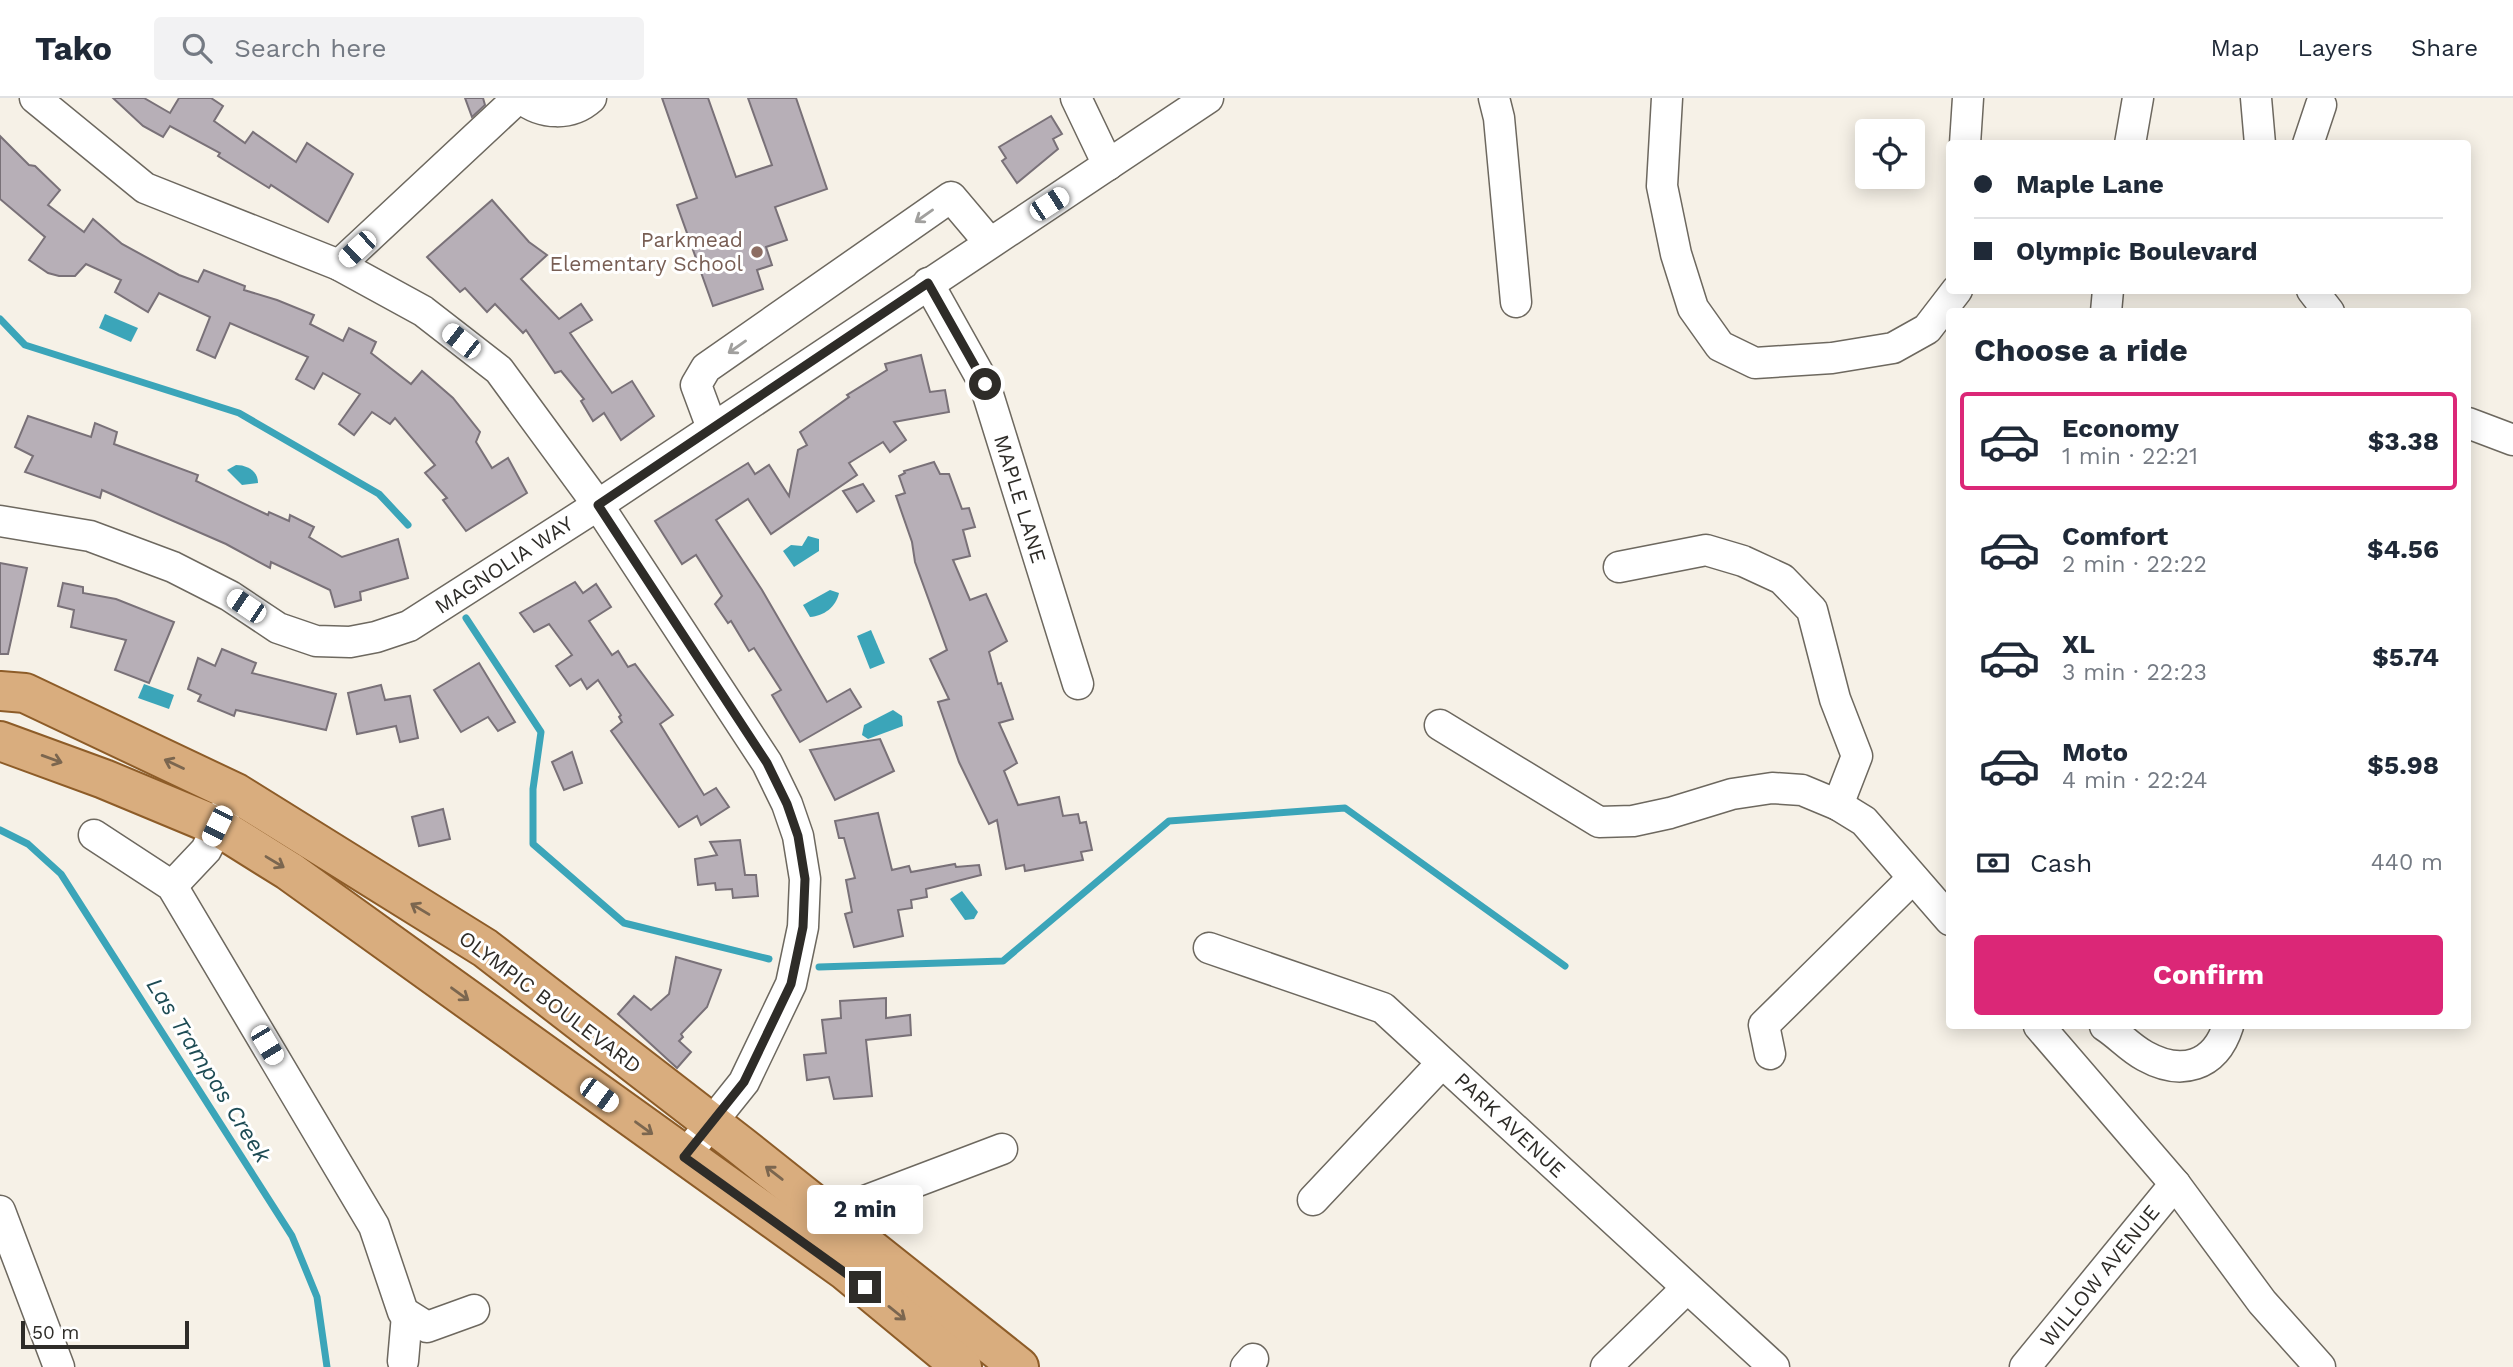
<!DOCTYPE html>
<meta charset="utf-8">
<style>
:root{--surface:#fff;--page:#f2f2f3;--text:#1f2937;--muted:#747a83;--line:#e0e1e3;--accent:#db2777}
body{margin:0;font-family:"Work Sans",sans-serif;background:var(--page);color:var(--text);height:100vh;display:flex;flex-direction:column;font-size:26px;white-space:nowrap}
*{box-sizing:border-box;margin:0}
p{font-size:23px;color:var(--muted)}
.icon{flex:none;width:38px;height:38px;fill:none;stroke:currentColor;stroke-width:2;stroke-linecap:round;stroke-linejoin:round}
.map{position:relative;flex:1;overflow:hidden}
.details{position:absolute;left:1946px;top:210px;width:525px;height:721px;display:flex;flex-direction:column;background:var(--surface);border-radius:7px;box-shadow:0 4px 18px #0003}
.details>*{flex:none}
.banner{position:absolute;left:1946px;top:42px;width:525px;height:154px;border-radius:7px;box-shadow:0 4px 18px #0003;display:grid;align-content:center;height:154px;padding:0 28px;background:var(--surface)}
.fabs{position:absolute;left:1855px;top:21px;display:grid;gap:14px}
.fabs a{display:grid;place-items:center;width:70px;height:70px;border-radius:7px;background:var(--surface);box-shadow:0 4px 18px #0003;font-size:35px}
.scale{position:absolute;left:21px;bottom:18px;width:168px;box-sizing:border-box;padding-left:7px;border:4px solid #2e2c28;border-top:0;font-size:19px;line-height:24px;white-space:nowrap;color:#2e2c28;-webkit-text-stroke:5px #fff;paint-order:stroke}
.end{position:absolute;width:32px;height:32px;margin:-16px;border:9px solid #2e2c28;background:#fff;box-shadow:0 0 0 4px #fff}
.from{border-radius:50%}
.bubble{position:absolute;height:49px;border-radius:7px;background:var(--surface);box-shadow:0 4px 18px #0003;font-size:23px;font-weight:700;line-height:49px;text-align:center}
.car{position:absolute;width:21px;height:42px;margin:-21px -10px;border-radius:9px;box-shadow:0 0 5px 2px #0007;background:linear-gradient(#fff 24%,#345 0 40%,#fff 0 76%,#345 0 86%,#fff 0)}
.banner b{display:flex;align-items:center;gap:24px;height:66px;font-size:26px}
.banner b+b{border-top:2px solid var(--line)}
.banner i{width:18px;height:18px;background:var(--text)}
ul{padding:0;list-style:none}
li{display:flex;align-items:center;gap:21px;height:98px;margin:0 14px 10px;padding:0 14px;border:4px solid transparent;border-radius:7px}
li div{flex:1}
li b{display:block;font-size:26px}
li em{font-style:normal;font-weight:700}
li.on{border-color:var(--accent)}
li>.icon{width:63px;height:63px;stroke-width:1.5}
h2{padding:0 28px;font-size:32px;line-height:84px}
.pay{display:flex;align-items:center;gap:18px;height:77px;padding:0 28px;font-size:26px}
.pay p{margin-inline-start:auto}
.button{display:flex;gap:14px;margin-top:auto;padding:14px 28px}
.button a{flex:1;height:80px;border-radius:7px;background:var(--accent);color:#fff;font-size:28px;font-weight:700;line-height:80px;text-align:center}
header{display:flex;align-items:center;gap:42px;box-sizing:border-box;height:98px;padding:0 35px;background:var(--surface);border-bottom:2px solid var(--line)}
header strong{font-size:33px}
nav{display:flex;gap:38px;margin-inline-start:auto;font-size:24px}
.search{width:490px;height:63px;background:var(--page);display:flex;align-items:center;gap:18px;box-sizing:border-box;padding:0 24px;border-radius:7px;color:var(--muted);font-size:26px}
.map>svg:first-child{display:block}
</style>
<header>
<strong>Tako</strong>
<div class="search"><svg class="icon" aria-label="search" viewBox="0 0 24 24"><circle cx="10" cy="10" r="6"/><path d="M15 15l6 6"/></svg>Search here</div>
<nav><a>Map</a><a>Layers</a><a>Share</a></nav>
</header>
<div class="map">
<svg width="2513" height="1269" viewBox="0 0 2513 1269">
<rect width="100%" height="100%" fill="#f6f1e7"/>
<g fill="#3ba5b9">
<polygon points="105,216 138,230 131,244 99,230"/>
<path d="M 236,367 C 247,367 258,373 258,385 L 242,387 L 227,372 Z"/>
<polygon points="808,438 819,441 819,453 794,469 783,453 791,447 802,448"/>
<path d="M 830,492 L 839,495 C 836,509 824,518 810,519 L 803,507 Z"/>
<polygon points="871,532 885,565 870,571 857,538"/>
<polygon points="144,586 174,597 169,611 138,600"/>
<polygon points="893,612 902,618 903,628 868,641 862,637 864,627"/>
<polygon points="962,793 978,814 974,821 965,822 950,801"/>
</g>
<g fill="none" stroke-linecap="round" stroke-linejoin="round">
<g stroke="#3ba5b9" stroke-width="7">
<polyline points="0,221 25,247 239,315 379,396 408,427"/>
<polyline points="466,520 541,634 533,691 533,746 624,825 769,861"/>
<polyline points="0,732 28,746 61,776 292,1138 317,1199 327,1269"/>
<polyline points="819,869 1003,863 1169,723 1345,710 1565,868"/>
</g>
</g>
<g fill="#b7afb7" stroke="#797178" stroke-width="2">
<polygon points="113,0 144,0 170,15 179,0 211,0 223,8 214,23 245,45 253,34 296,64 307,45 353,76 328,124 271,87 269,90 218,58 220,55 170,28 163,39 143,28"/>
<polygon points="465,0 483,0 485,7 472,19"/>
<polygon points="662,0 708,0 736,79 772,67 748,0 796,0 827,91 775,109 787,142 766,149 772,167 757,172 763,191 713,208 677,107 697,100"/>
<polygon points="1051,18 1062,36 1053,41 1058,51 1017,85 1002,63 1006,60 999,49"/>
<polygon points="0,38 29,67 35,68 60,92 48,107 84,134 93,121 122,146 179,177 198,184 204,172 245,188 244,192 277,202 314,217 310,226 343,243 349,230 376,244 371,255 411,286 422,273 453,300 480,334 476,344 492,370 508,360 527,395 466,433 443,402 447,400 425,375 435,367 395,320 390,326 372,314 354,337 339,326 360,296 323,275 314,291 296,281 308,259 230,225 215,260 197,252 210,219 159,195 148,214 115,194 121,182 86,166 75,178 59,178 48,175 29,162 45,139 0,101"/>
<polygon points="492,102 529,144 547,157 521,181 559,221 581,206 592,222 570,235 612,295 632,283 654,318 621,342 604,315 593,323 581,303 584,301 561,273 555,275 526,232 523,235 495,206 487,214 465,190 460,194 427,159"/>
<polygon points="921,257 930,294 945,292 949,314 894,324 906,342 890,354 883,344 849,365 857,377 771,436 748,401 716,422 762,492 827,604 850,591 861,609 800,644 772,597 781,592 754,550 749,553 731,523 728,525 715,506 722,498 696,457 682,466 655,423 748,365 755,376 769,367 789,398 798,352 807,347 800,334 849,299 847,297 887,272 885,266"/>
<polygon points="28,318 91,339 95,325 117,334 114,346 198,377 196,383 268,417 269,414 289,423 290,417 314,429 309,439 342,459 398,441 408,480 360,494 361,502 335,509 330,492 271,464 270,470 226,446 102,392 100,400 25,374 33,358 15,349"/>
<polygon points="934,364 940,376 949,376 962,411 969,410 975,429 963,432 970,458 953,462 970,502 986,496 1007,543 989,554 998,586 1001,585 1013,621 999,625 1017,665 1004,673 1018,707 1059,699 1063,718 1078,716 1080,725 1086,724 1092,752 1081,754 1083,762 1025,773 1024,767 1006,771 997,722 989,726 959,664 938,604 949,601 930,561 947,552 915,464 912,444 896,398 905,395 899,378 905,375 904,373"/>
<polygon points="863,386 874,403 857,414 843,393"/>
<polygon points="0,465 27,470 8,556 0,556"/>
<polygon points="575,484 583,495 596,486 611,509 589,523 612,557 618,553 628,569 635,566 673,617 660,626 704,697 716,690 729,709 701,727 697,718 679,729 611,633 622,624 619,619 621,617 598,582 587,591 581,581 570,588 556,568 572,557 549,526 534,534 520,515"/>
<polygon points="63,485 83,489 83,495 116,501 174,524 149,585 115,572 126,542 71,529 74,512 58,508"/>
<polygon points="222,551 256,565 252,575 336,596 326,632 236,612 234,618 198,603 201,597 188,591 198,560 215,568"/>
<polygon points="479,565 515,624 498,633 488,619 461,634 434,592"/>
<polygon points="381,587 385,602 410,598 418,640 400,644 396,628 357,636 348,595"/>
<polygon points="880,641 894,673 835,702 810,652"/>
<polygon points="572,654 582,685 564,692 552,664"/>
<polygon points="443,711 450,741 419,748 412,719"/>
<polygon points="878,715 892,772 909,768 911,774 955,766 956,769 979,767 981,777 926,791 927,799 911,802 912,810 898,812 903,838 854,849 845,816 852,814 846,782 855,780 844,740 839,740 835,723"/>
<polygon points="740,742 745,777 756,777 758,798 733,800 732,791 716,792 715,785 698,787 695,761 717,757 710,744"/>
<polygon points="676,859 721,872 707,909 681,936 683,939 679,943 691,954 677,970 618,916 634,898 651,912 669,896"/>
<polygon points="886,900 886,920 910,917 911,937 866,942 872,998 834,1001 829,979 807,982 804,957 826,955 822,922 841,920 840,903"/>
</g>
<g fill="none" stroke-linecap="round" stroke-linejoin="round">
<g stroke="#6d685f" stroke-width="33">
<g id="minor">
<polyline points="35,0 145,90 339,167 423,213 499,272 598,407 767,665 787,706 798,738 805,781 803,829 791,886 744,984 684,1059"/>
<path d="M 521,0 C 542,17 571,18 591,0"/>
<polyline points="1076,0 1108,67"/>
<polyline points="1494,0 1499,20 1516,204"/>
<polyline points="1667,0 1662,88 1676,156 1693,210 1720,248 1755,265 1832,260 1893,250 1927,231 1957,192"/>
<polyline points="2256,0 2260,46"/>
<polyline points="1965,46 1968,0"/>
<polyline points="2130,46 2138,0"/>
<polyline points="2308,46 2321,7"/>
<polyline points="339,167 518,0"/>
<polyline points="928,185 985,287 1078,586"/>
<polyline points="2312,192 2329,214"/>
<polyline points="2106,214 2108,192"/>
<polyline points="2468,325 2513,342"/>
<polyline points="712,330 696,287 706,270 951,99 989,144"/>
<polyline points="0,423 90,438 173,469 230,498 278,530 316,543 350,544 376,539 409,528 598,407 1208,0"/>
<polyline points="1619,469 1706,452 1743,463 1782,481 1812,512 1835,601 1857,658 1838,707"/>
<polyline points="1440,627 1599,724 1633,723 1670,715 1732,696 1772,690 1802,692 1838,707 1864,723 1950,822"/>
<polyline points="94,737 172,788 374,1128 403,1214 427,1229 474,1212"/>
<polyline points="172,788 206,752 227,710"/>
<polyline points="1209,850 1383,910 1774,1269"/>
<polyline points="2039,928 2175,1086 2262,1204 2320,1269"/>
<path d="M 2105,928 C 2119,937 2130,950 2145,958 C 2181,978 2215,969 2228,928"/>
<polyline points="1770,956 1764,927 1913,780"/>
<polyline points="1313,1102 1442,965"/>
<polyline points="0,1113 59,1269"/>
<polyline points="828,1117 1002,1051"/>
<polyline points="403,1263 407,1217"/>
<polyline points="1246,1269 1253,1261"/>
<polyline points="1606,1269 1687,1190"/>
<polyline points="2025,1269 2175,1086"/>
</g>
</g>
<g stroke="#8d5c28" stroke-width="42">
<g id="major">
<polyline points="0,593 25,595 236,695 485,850 740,1047 1019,1269"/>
<polyline points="0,643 104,681 217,728 289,773 846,1173 962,1269"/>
</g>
</g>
<use href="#minor" stroke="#fff" stroke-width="30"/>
<use href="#major" stroke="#d9ad7e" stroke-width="38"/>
</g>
<defs><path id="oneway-shaft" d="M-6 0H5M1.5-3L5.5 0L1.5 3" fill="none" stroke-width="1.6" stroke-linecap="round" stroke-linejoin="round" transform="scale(1.75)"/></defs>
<g stroke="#a1a09e">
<use href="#oneway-shaft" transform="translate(924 118) rotate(145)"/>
<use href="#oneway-shaft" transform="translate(737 249) rotate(145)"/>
</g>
<g stroke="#7b664f">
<use href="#oneway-shaft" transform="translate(52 661) rotate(20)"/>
<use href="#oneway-shaft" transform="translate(174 666) rotate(-155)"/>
<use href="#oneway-shaft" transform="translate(275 764) rotate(31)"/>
<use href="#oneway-shaft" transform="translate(420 811) rotate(-149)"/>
<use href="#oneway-shaft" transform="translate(460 896) rotate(36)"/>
<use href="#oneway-shaft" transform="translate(644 1030) rotate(36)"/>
<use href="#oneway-shaft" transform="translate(774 1075) rotate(-142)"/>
<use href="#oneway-shaft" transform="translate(897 1215) rotate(39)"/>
</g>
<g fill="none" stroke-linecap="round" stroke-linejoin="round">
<polyline stroke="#2e2c28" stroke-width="9" points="865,1189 684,1059 744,984 791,886 803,829 805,781 798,738 787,706 767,665 598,407 928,185 985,286"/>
</g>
<circle fill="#8d6e63" stroke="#fff" stroke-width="2.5" cx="757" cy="154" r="7"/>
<g text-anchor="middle" stroke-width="6" stroke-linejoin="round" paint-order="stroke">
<g font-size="21" fill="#785e54" stroke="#fff" text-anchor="end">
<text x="743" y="149">Parkmead<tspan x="743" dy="24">Elementary School</tspan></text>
</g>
<g font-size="21" fill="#2e2c28" stroke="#fff">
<text transform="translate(1020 401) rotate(73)" y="7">MAPLE LANE</text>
<text transform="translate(504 467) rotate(-33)" y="7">MAGNOLIA WAY</text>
<text transform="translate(550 904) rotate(37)" y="7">OLYMPIC BOULEVARD</text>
<text transform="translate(1510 1027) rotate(43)" y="7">PARK AVENUE</text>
<text transform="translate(2100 1178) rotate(-51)" y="7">WILLOW AVENUE</text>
</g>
<g font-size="23" font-style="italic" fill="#1d4b54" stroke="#fff">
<text transform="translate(209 972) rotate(58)" y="8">Las Trampas Creek</text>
</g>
</g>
</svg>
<div class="fabs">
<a><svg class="icon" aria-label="locate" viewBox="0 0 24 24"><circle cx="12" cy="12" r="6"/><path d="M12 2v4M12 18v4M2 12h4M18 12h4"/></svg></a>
</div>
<div class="scale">50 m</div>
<i class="end from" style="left:985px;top:286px"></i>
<i class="end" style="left:865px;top:1189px"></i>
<div class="bubble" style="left:807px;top:1087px;width:116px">2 min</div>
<i class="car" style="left:1049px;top:106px;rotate:57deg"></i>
<i class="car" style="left:357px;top:151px;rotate:227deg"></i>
<i class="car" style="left:461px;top:243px;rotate:308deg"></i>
<i class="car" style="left:246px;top:508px;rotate:304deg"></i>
<i class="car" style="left:217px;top:728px;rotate:206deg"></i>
<i class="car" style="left:267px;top:947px;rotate:149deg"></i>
<i class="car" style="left:599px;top:997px;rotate:126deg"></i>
<div class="banner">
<b><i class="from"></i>Maple Lane</b>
<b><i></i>Olympic Boulevard</b>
</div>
<section class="details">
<h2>Choose a ride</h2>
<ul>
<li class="on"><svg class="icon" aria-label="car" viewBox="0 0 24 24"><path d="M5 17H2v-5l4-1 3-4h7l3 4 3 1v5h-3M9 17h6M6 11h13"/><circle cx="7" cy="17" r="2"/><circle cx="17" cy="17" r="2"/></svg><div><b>Economy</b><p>1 min · 22:21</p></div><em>$3.38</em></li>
<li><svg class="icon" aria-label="car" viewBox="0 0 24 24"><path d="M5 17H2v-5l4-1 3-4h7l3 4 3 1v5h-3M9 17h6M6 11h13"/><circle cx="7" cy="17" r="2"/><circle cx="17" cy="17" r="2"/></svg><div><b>Comfort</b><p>2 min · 22:22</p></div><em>$4.56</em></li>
<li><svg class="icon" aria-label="car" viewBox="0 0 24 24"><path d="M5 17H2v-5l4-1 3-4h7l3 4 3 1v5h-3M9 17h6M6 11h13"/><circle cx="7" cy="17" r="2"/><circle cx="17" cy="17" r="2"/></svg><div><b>XL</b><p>3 min · 22:23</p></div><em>$5.74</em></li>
<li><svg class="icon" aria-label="car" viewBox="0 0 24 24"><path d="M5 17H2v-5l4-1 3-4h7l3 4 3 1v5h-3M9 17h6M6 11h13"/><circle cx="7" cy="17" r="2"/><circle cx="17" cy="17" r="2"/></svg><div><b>Moto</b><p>4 min · 22:24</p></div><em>$5.98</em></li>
</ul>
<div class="pay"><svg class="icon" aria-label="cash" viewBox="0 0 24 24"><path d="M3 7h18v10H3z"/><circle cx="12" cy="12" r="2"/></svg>Cash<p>440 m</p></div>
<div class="button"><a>Confirm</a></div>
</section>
</div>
